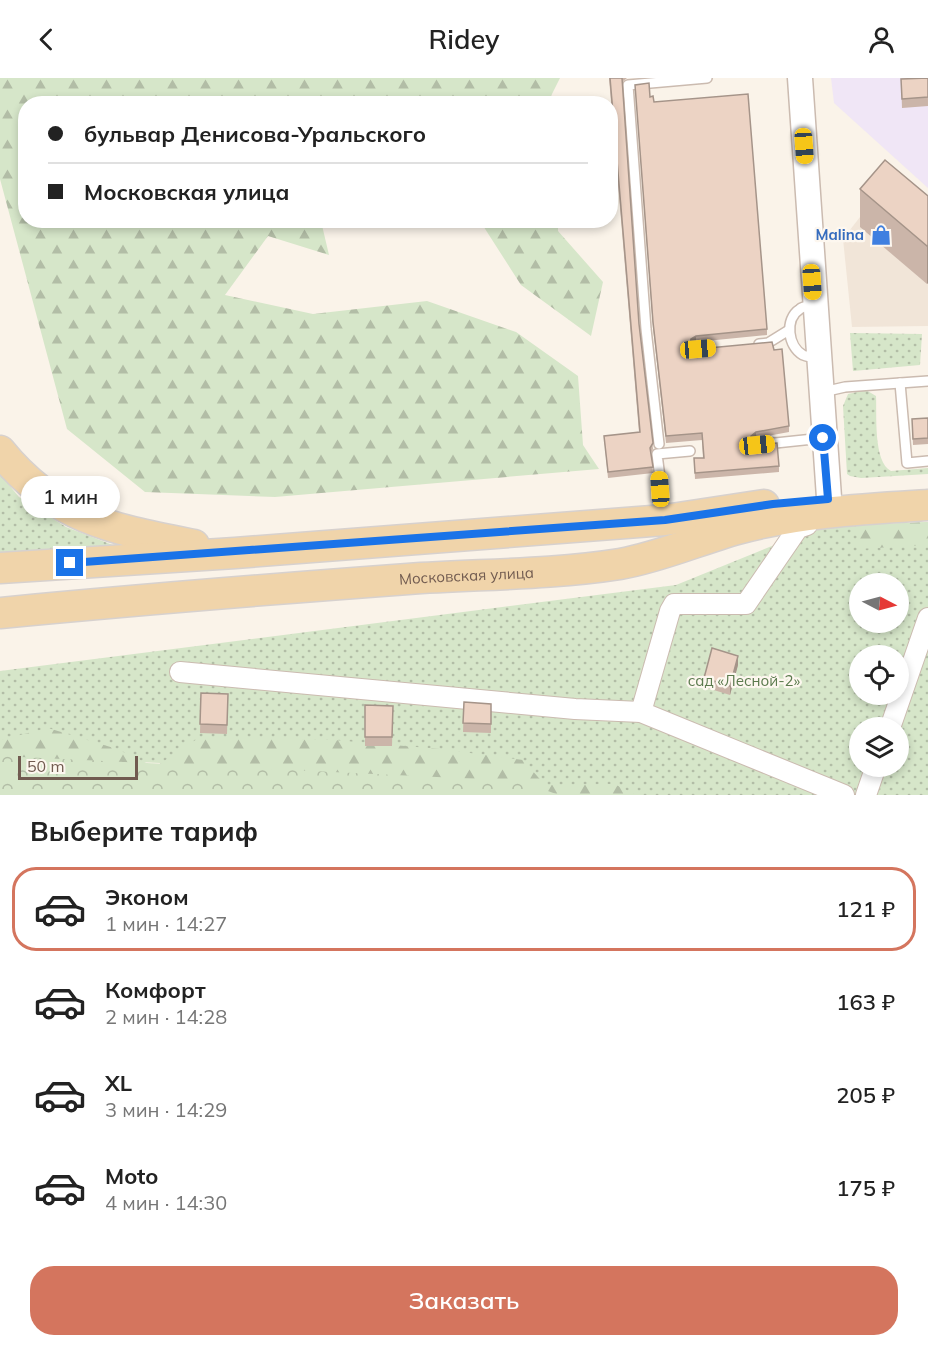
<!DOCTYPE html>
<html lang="ru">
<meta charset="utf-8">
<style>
:root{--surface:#fff;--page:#f2f2f2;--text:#222;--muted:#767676;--line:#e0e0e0;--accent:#d4755e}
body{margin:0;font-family:Mulish,sans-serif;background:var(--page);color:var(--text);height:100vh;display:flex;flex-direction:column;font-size:22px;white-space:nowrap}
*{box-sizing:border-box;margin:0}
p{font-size:20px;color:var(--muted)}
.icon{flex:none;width:33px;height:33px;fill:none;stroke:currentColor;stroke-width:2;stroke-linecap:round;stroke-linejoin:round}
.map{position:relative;height:717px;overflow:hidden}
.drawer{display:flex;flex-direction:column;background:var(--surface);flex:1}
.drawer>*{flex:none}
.banner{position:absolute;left:18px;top:18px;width:600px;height:132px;border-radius:24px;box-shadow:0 3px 9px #0003;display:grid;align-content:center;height:132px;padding:0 30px;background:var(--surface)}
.needle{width:39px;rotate:96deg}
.buttons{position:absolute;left:849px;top:495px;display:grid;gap:12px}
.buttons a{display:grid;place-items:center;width:60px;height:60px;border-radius:50%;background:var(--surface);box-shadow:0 3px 9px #0003;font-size:30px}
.scale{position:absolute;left:18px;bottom:15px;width:120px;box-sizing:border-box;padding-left:6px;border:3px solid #715b50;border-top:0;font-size:16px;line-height:21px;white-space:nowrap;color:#715b50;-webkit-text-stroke:4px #fdf7ef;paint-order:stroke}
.end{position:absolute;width:27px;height:27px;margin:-14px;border:8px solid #1a73e8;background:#fff;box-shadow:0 0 0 3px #fff}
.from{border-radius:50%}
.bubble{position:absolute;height:42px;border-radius:21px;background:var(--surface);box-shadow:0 3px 9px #0003;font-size:20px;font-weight:600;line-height:42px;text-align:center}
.car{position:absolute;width:18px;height:36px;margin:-18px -9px;border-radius:8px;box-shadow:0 0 4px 2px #0007;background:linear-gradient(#f5c518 24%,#345 0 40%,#f5c518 0 76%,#345 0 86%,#f5c518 0)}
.banner b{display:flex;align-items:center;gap:21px;height:57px;font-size:22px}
.banner b+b{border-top:2px solid var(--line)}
.banner i{width:15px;height:15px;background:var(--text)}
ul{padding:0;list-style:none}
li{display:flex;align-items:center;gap:18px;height:84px;margin:0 12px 9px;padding:0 18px;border:3px solid transparent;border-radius:24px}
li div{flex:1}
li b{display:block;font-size:22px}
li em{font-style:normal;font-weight:600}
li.current{border-color:var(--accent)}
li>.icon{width:54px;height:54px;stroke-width:1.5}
h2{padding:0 30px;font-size:27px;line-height:72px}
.action{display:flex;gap:12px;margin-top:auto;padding:12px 30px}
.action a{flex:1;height:69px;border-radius:24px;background:var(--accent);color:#fff;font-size:24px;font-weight:600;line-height:69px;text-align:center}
header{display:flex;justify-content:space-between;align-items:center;height:78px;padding:0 30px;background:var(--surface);font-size:27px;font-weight:600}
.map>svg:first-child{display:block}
</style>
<header><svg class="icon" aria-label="back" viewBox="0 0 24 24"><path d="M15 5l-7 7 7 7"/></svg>Ridey<svg class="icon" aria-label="person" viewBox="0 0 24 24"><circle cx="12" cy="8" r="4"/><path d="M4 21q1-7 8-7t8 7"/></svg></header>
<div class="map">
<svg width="928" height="717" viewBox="0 0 928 717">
<defs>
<pattern id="grass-dots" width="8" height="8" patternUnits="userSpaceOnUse" patternTransform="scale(1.5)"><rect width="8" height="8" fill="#d6e6c9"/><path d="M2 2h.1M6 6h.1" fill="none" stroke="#b2bda6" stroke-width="1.8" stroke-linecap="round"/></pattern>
<pattern id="forest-firs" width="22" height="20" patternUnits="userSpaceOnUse" patternTransform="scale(1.5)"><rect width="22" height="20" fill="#d6e6c9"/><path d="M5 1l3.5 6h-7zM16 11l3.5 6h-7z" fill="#b2bda6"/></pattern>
<pattern id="park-crowns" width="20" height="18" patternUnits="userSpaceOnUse" patternTransform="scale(1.5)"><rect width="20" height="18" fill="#d6e6c9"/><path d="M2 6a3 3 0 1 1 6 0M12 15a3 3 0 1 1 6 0" fill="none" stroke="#b2bda6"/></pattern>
</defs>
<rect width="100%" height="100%" fill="#faf3e9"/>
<polygon fill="#f1e5d8" points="894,95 928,126 928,248 852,249 843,161"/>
<polygon fill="#f0e6f6" points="831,0 928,0 928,110 834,25"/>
<g fill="url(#grass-dots)" fill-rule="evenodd">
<polygon points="850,255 922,256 920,287 853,293"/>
<path d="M 866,312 L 876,318 C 877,336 873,384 891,393 L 928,390 L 928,396 L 861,400 L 850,398 L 847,396 L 843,328 L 848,316 Z"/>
<polygon points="0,396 19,419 66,449 118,469 0,477"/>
<path d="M 928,444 L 928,717 L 559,717 L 520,703 L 0,677 L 0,593 L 676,507 L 816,450 ZM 860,506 L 898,506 L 898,544 L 860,544 ZM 860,578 L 898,578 L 898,616 L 860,616 ZM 860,650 L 898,650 L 898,688 L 860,688 Z"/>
</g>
<g fill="url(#forest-firs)">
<polygon points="0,0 560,0 549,22 549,26 26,26 26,142 321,143 329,177 268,158 225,217 313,236 427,223 516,254 578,298 583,367 599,391 275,419 145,414 67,351 0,101"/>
<polygon points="480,143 558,143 558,153 603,204 591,258 521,207"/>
<polygon points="928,444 928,467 858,471 857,447"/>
<polygon points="48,650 117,671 155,689 200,659 334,662 440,671 523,682 545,707 614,706 637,717 0,717 0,662"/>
</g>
<polygon fill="url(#park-crowns)" points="0,678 520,703 559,717 0,717"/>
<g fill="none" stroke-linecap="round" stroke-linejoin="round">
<g stroke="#cbbbb0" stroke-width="12">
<g id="service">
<path d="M 814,227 C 810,228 803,228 800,231 C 784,241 788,269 803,277 C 807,279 813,279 818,281"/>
<polyline points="759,266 768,265 789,252"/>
<polyline points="900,305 907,385 928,383"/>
<polyline points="823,314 845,309 928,303"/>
<polyline points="659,366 646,251 628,7 707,0"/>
<polyline points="766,366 823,360"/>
<polyline points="665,439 657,376 690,373"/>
</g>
</g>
<g stroke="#cbbbb0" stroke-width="22">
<g id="minor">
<polyline points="180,594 575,631 641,634 844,717"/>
<polyline points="641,634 670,533 674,526 746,526 798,450 807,447 806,437"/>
<polyline points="890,650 928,540"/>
<polyline points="866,717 876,688"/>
</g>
</g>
<g stroke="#cbbbb0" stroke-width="27">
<polyline id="tertiary" points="800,0 830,434"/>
</g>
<g stroke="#d7d1ce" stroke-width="33">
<g id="primary">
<path d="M 0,373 C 55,441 112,451 194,467"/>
<polyline points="0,490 235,475 665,442 764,427"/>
<path id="s1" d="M 0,535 C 136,522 272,511 408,501 C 478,496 550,497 620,486 C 660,479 698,462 737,451 C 800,434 863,431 928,427"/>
</g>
</g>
<use href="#service" stroke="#fff" stroke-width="9"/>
<use href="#minor" stroke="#fff" stroke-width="20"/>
<use href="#tertiary" stroke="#fff" stroke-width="24"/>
<use href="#primary" stroke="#f0d4aa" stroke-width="30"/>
</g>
<g fill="#cbb5a9">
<polygon points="609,0 631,0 627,0 622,4 622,6 639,246 653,371 651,375 653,395 608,400 604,358 639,354"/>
<polygon points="928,0 928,28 902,30 901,1"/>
<polygon points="635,7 650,19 654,24 767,251 767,257 696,264 692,267 694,270 789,348 789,354 756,360 752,364 779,388 779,394 695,401 694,380 703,380 702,362 666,365 653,250"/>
<polygon points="860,111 928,118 928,205 927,206 860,149"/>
<polygon points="928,340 928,366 913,367 912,347"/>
<polygon points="738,587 730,617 704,609 704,600"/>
<polygon points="201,615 228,616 227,656 200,655"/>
<polygon points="464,624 491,626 491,655 463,654"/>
<polygon points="365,627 393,628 392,668 365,668"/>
</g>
<g fill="#a59489">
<polygon points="928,167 928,205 927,206 927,168"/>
<polygon points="696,258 696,264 691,268 690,266 691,261"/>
<polygon points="756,354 756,360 751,365 751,358"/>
<polygon points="738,578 738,587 730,617 730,608"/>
</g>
<g fill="#ecd3c4" stroke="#a59489" stroke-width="1.5">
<polygon points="610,0 622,0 639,246 653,365 650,370 653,389 608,394 604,358 640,354"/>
<polygon points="928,0 928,19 902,21 901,1"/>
<polygon points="649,5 650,19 653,18 654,24 748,16 767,251 696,258 691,261 690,266 694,270 698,271 772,264 774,272 782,271 789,348 756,354 751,358 751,364 755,367 777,365 779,388 695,395 694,380 704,380 702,355 666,358 653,244 635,7"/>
<polygon points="885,82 928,118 928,167 927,168 860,111"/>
<polygon points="928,340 928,360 913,361 912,341"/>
<polygon points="712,570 738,578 730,608 704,600"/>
<polygon points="201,615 228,616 227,647 200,646"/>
<polygon points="464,624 491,626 491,646 463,645"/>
<polygon points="365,627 393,628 392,659 365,659"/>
</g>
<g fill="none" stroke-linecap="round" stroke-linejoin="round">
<polyline stroke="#1a73e8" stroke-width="8" points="70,485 665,442 773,426 828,421 823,360"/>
</g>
<defs>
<g id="shop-bare" transform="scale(1.62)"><path d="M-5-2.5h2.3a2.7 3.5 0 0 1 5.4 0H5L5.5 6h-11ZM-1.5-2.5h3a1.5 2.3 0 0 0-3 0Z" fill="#3f7fe0" stroke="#fdf7ef" stroke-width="2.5" paint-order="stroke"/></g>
</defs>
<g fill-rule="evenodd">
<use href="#shop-bare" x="881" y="157"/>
</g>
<g text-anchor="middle" stroke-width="4.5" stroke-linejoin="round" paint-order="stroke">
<g font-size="15" font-weight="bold" fill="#366cbe" stroke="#fdf7ef" text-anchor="end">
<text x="864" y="162">Malina</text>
</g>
<g font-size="15" fill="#715b50" stroke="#fdf7ef">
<text dy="5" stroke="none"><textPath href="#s1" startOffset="468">Московская улица</textPath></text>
</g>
<g font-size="15" fill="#5b7a4d" stroke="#fdf7ef">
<text x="744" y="608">сад «Лесной-2»</text>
</g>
</g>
</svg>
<div class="buttons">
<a><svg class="needle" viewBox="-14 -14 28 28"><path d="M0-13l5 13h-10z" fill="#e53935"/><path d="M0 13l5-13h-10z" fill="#767676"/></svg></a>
<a><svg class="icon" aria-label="locate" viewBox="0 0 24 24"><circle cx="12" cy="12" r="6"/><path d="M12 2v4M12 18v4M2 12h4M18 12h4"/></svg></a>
<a><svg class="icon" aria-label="layers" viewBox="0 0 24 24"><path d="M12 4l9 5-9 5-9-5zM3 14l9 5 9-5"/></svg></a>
</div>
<div class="scale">50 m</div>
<i class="end from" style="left:823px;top:360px"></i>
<i class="end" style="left:70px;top:485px"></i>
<div class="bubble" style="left:21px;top:398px;width:99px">1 мин</div>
<i class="car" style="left:804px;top:68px;rotate:176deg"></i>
<i class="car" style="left:812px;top:204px;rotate:176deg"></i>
<i class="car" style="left:698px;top:271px;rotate:85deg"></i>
<i class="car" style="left:757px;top:367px;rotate:84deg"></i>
<i class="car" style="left:660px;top:411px;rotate:356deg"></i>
<div class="banner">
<b><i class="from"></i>бульвар Денисова-Уральского</b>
<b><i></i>Московская улица</b>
</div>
</div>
<section class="drawer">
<h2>Выберите тариф</h2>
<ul>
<li class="current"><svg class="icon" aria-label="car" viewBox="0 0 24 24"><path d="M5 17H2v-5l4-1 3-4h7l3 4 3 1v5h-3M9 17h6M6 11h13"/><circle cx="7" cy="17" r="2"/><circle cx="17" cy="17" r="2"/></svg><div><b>Эконом</b><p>1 мин · 14:27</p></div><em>121 ₽</em></li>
<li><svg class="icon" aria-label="car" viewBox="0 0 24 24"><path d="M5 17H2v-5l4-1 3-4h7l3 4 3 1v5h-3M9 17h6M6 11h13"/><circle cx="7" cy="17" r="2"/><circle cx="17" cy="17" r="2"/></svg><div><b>Комфорт</b><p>2 мин · 14:28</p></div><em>163 ₽</em></li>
<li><svg class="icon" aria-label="car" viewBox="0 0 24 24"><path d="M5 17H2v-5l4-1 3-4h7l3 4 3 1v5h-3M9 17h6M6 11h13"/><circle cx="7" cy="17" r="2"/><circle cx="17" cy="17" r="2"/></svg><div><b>XL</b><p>3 мин · 14:29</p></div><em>205 ₽</em></li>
<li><svg class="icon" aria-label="car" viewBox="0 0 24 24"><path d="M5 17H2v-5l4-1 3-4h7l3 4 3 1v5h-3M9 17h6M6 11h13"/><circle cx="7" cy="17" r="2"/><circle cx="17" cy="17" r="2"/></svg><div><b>Moto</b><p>4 мин · 14:30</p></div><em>175 ₽</em></li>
</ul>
<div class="action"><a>Заказать</a></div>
</section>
